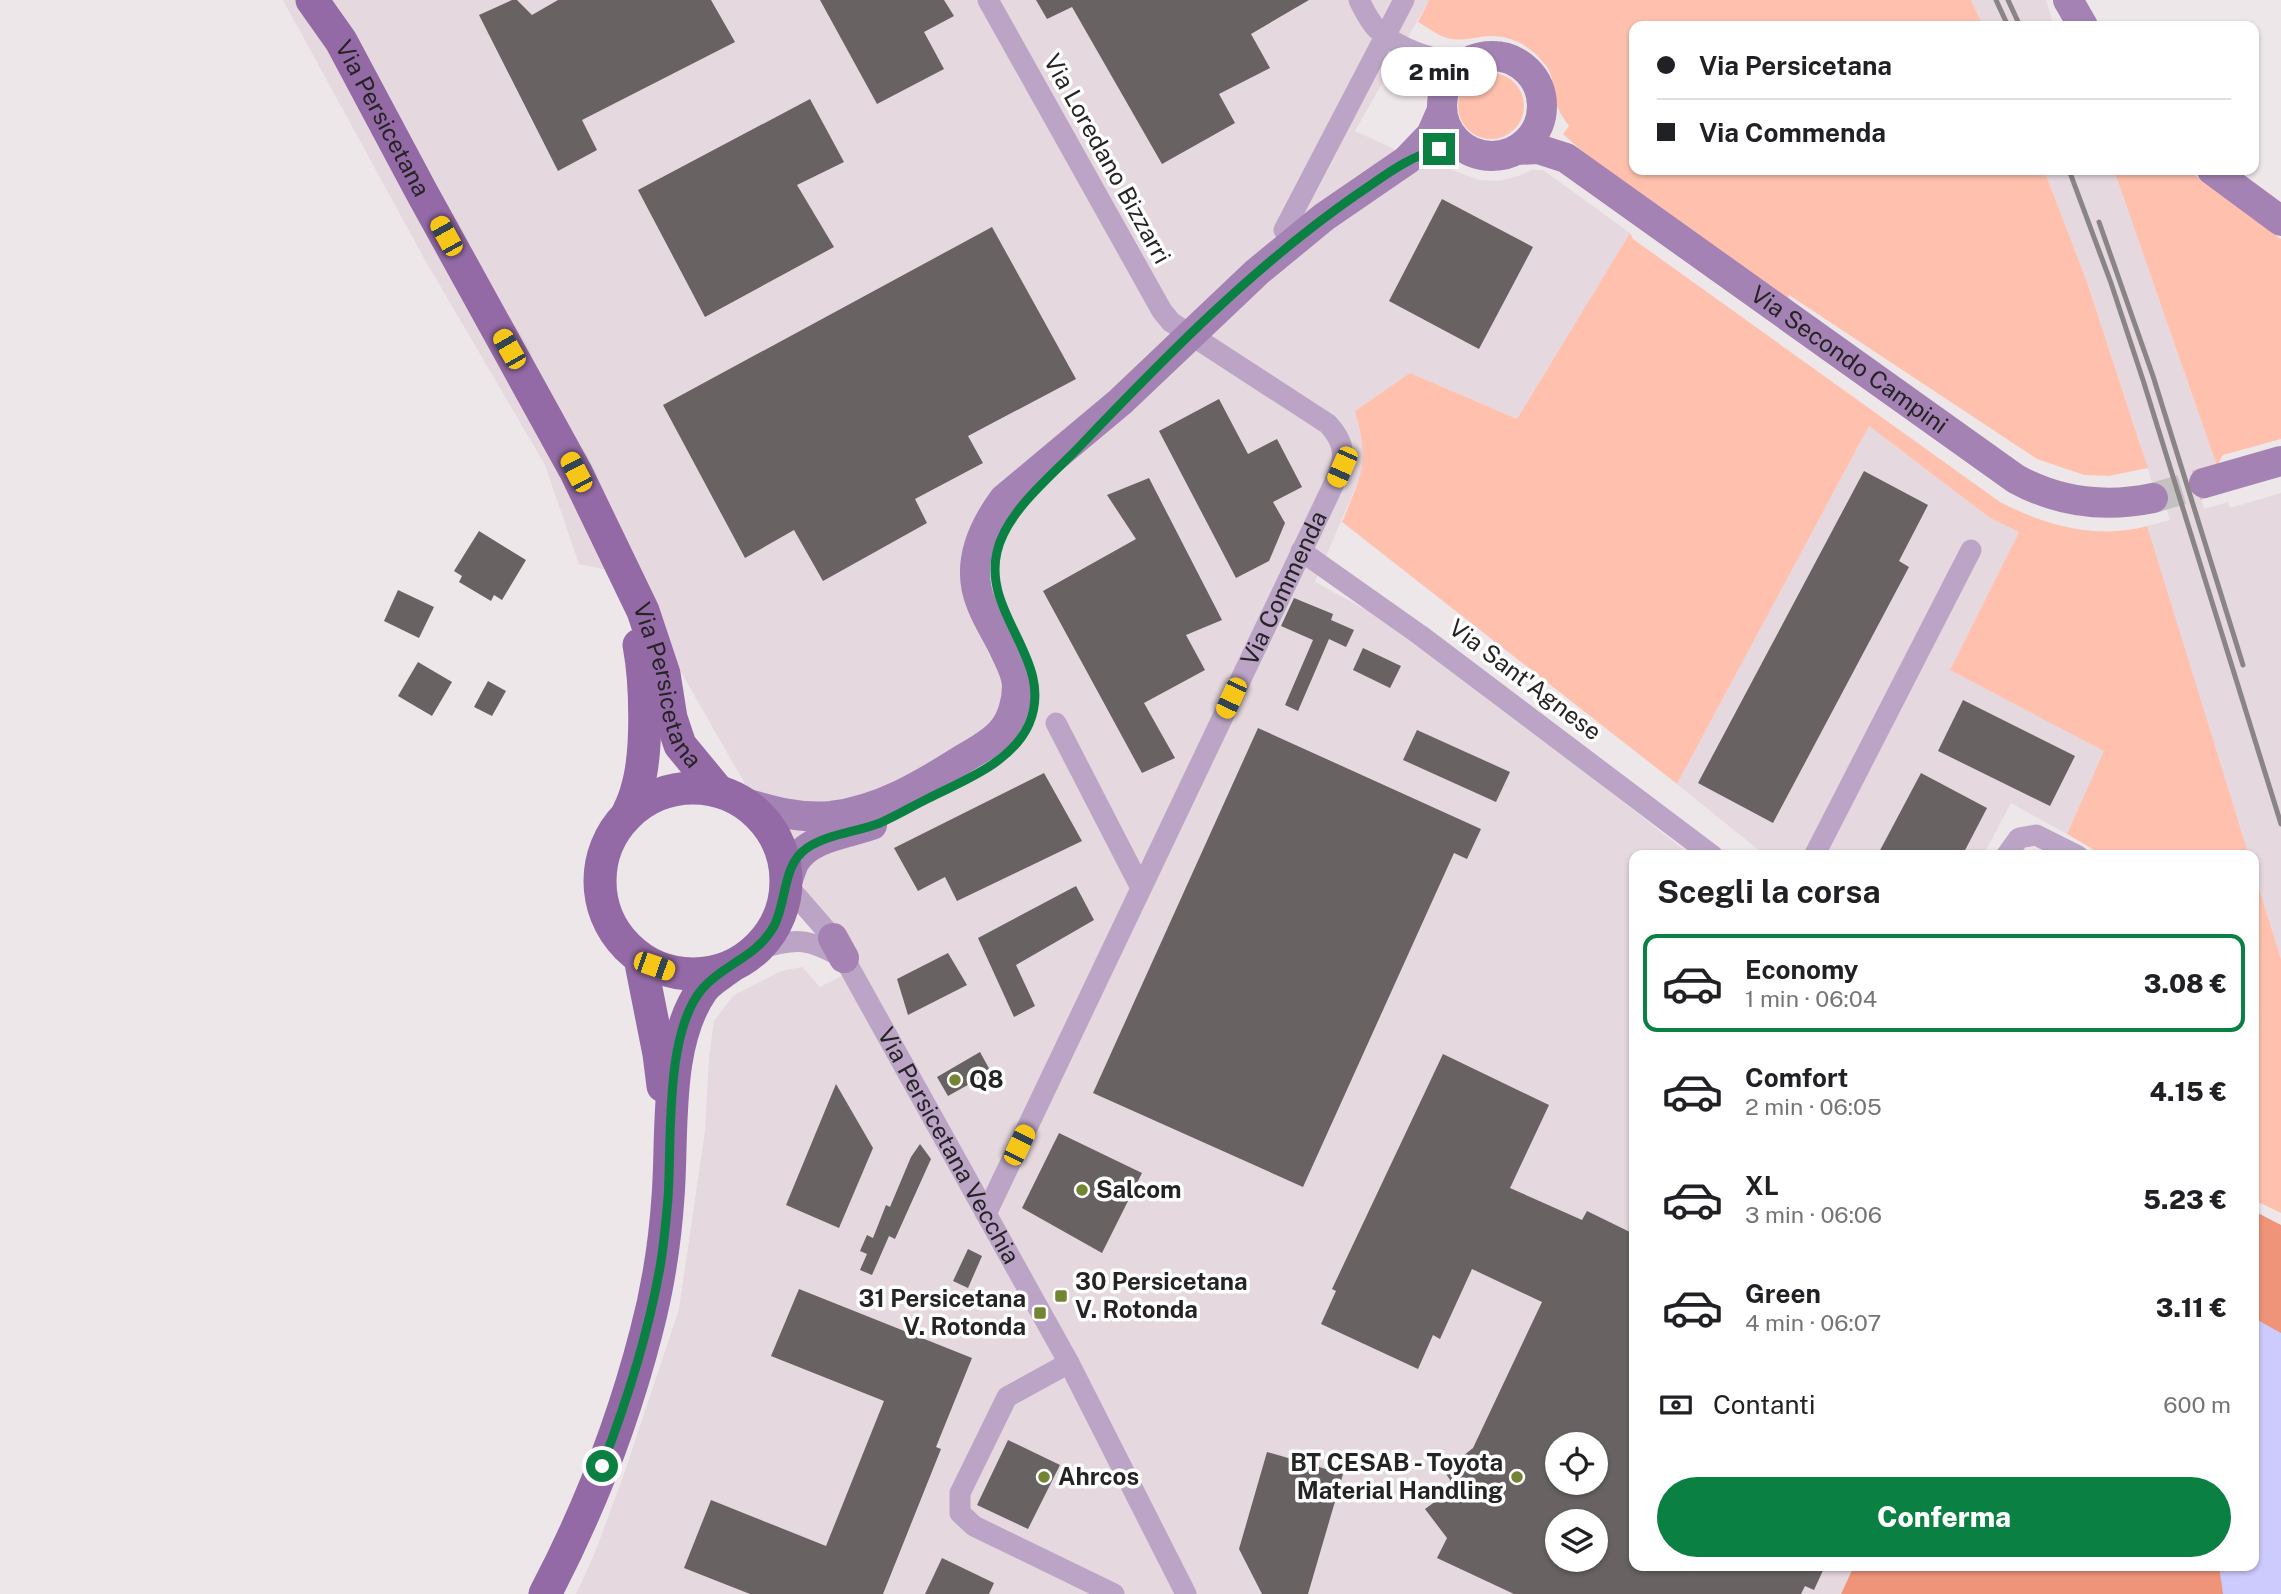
<!DOCTYPE html>
<html lang="it">
<meta charset="utf-8">
<style>
:root{--surface:#fff;--page:#f2f2f2;--text:#202124;--muted:#757577;--line:#e0e0e0;--accent:#0b8043}
body{margin:0;font-family:"Public Sans",sans-serif;background:var(--page);color:var(--text);height:100vh;display:flex;flex-direction:column;font-size:26px;white-space:nowrap}
*{box-sizing:border-box;margin:0}
p{font-size:23px;color:var(--muted)}
.icon{flex:none;width:38px;height:38px;fill:none;stroke:currentColor;stroke-width:2;stroke-linecap:round;stroke-linejoin:round}
.map{position:relative;flex:1;overflow:hidden}
.sheet{position:absolute;left:1629px;top:850px;width:630px;height:721px;display:flex;flex-direction:column;background:var(--surface);border-radius:14px;box-shadow:0 2px 5px #0004}
.sheet>*{flex:none}
.top-card{position:absolute;left:1629px;top:21px;width:630px;height:154px;border-radius:14px;box-shadow:0 2px 5px #0004;display:grid;align-content:center;height:154px;padding:0 28px;background:var(--surface)}
.tools{position:absolute;left:1545px;top:1432px;display:grid;gap:14px}
.tools a{display:grid;place-items:center;width:63px;height:63px;border-radius:50%;background:var(--surface);box-shadow:0 2px 5px #0004;font-size:35px}
.end{position:absolute;width:32px;height:32px;margin:-16px;border:9px solid #0b8043;background:#fff;box-shadow:0 0 0 4px #fff}
.from{border-radius:50%}
.bubble{position:absolute;height:49px;border-radius:24px;background:var(--surface);box-shadow:0 2px 5px #0004;font-size:23px;font-weight:800;line-height:49px;text-align:center}
.car{position:absolute;width:21px;height:42px;margin:-21px -10px;border-radius:9px;box-shadow:0 0 5px 2px #0007;background:linear-gradient(#f5c518 24%,#345 0 40%,#f5c518 0 76%,#345 0 86%,#f5c518 0)}
.top-card b{display:flex;align-items:center;gap:24px;height:66px;font-size:26px}
.top-card b+b{border-top:2px solid var(--line)}
.top-card i{width:18px;height:18px;background:var(--text)}
ul{padding:0;list-style:none}
li{display:flex;align-items:center;gap:21px;height:98px;margin:0 14px 10px;padding:0 14px;border:4px solid transparent;border-radius:14px}
li div{flex:1}
li b{display:block;font-size:26px}
li em{font-style:normal;font-weight:800}
li.on{border-color:var(--accent)}
li>.icon{width:63px;height:63px;stroke-width:1.5}
h2{padding:0 28px;font-size:32px;line-height:84px}
.pay{display:flex;align-items:center;gap:18px;height:77px;padding:0 28px;font-size:26px}
.pay p{margin-inline-start:auto}
.button{display:flex;gap:14px;margin-top:auto;padding:14px 28px}
.button a{flex:1;height:80px;border-radius:42px;background:var(--accent);color:#fff;font-size:28px;font-weight:800;line-height:80px;text-align:center}
.map>svg:first-child{display:block}
</style>
<div class="map">
<svg width="2281" height="1594" viewBox="0 0 2281 1594">
<rect width="100%" height="100%" fill="#ede7ea"/>
<g fill="#e5d8df" fill-rule="evenodd">
<path d="M 283,0 L 1429,0 L 1355,131 L 1435,168 L 1445,167 L 1479,180 L 1499,181 L 1518,176 L 1532,170 L 1543,170 L 1630,233 L 1517,419 L 1410,373 L 1356,411 L 1363,438 L 1365,458 L 1360,477 L 1315,582 L 1381,618 L 1558,751 L 1692,856 L 1634,856 L 1634,1566 L 1854,1566 L 1841,1594 L 576,1594 L 594,1555 L 623,1477 L 679,1309 L 705,1131 L 709,1057 L 714,1021 L 734,995 L 781,971 L 802,967 L 820,987 L 852,971 L 625,574 L 579,564 L 545,465 L 425,260 ZM 1558,1444 L 1596,1444 L 1596,1482 L 1558,1482 ZM 1558,1521 L 1596,1521 L 1596,1559 L 1558,1559 Z"/>
<polygon points="1971,0 2046,0 2054,26 1983,26"/>
<polygon points="2044,170 2114,170 2217,466 2193,473 2204,509 2228,502 2230,508 2281,493 2281,959 2254,873 2254,856 2249,856 2152,546 2147,526 2170,520 2159,484 2153,486 2140,442 2087,282"/>
<polygon points="1869,426 1990,518 2019,532 1950,670 2105,751 2067,834 2011,803 1983,856 1766,856 1677,784"/>
</g>
<g fill="#ffc1ae">
<path d="M 1429,0 L 1971,0 L 1983,26 L 1634,26 L 1634,170 L 2044,170 L 2087,282 L 2148,468 L 2109,476 L 2084,475 L 2037,459 L 1789,295 L 1788,298 L 1583,152 L 1563,134 L 1569,126 C 1565,120 1560,114 1558,108 C 1551,90 1557,78 1543,62 C 1526,42 1505,33 1480,37 C 1469,39 1457,41 1447,38 C 1437,35 1427,27 1418,22 Z"/>
<circle cx="1491" cy="106" r="33"/>
<polygon points="2114,170 2188,170 2281,239 2281,439 2223,455 2217,466"/>
<path d="M 1630,233 L 1633,239 L 2000,502 C 2044,525 2098,540 2147,526 L 2249,856 L 2104,856 L 2067,834 L 2104,751 L 1950,670 L 2019,532 L 1990,518 L 1869,426 L 1677,784 L 1342,522 C 1362,473 1370,464 1355,411 L 1410,373 L 1517,419 Z"/>
<polygon points="2254,873 2281,959 2281,1213 2254,1200"/>
</g>
<polygon fill="#ef9479" points="2254,1211 2281,1225 2281,1594 1841,1594 1854,1566 2254,1566"/>
<polygon fill="#cdcafd" points="2254,1318 2281,1333 2281,1594 2223,1594 2219,1566 2254,1566"/>
<g fill="#686263" fill-rule="evenodd">
<polygon points="512,0 517,0 532,15 558,0 711,0 735,42 582,120 597,150 558,171 479,15"/>
<polygon points="820,0 944,0 954,16 924,32 944,69 877,104"/>
<polygon points="1036,0 1309,0 1251,34 1270,68 1219,94 1235,123 1162,164 1072,7 1047,19"/>
<polygon points="810,99 844,162 797,185 834,247 705,317 638,190"/>
<polygon points="1442,199 1533,247 1479,349 1389,301"/>
<polygon points="992,227 1076,379 968,436 983,463 915,499 927,523 823,581 794,530 745,558 663,405"/>
<polygon points="1219,399 1248,454 1277,439 1302,487 1273,502 1285,523 1269,561 1236,578 1159,431"/>
<polygon points="1864,471 1928,505 1899,561 1909,567 1773,823 1698,783"/>
<polygon points="1149,478 1222,620 1186,635 1205,670 1144,703 1175,758 1142,773 1043,591 1136,539 1107,495"/>
<polygon points="479,531 526,560 502,600 494,595 491,601 459,582 462,576 454,571"/>
<polygon points="398,590 434,607 419,638 384,621"/>
<polygon points="1294,598 1333,614 1331,620 1354,630 1346,647 1329,639 1298,711 1285,705 1313,640 1281,626"/>
<polygon points="1363,648 1401,666 1390,688 1353,670"/>
<polygon points="418,662 452,682 432,716 398,696"/>
<polygon points="488,681 506,691 492,716 474,707"/>
<polygon points="1963,700 2075,756 2050,806 1938,751"/>
<polygon points="1258,728 1481,829 1467,859 1454,853 1303,1187 1093,1093"/>
<polygon points="1417,730 1510,772 1496,802 1403,760"/>
<polygon points="1044,773 1082,841 957,901 945,877 918,891 894,848"/>
<polygon points="1921,773 1987,808 1962,856 1877,856"/>
<polygon points="1076,886 1094,920 1016,965 1035,1006 1014,1017 978,938"/>
<polygon points="948,953 967,985 908,1015 897,979"/>
<polygon points="980,1052 991,1072 948,1096 937,1077"/>
<path d="M 1443,1054 L 1549,1105 L 1510,1188 L 1582,1220 L 1587,1211 L 1634,1234 L 1634,1566 L 1825,1566 L 1814,1590 L 1805,1586 L 1801,1594 L 1514,1594 L 1437,1558 L 1447,1538 L 1425,1509 L 1455,1487 L 1444,1471 L 1473,1448 L 1542,1302 L 1472,1269 L 1440,1339 L 1433,1335 L 1418,1369 L 1321,1324 L 1336,1291 L 1332,1289 ZM 1558,1444 L 1596,1444 L 1596,1482 L 1558,1482 ZM 1558,1521 L 1596,1521 L 1596,1559 L 1558,1559 Z"/>
<polygon points="836,1084 873,1148 839,1228 786,1205"/>
<polygon points="1059,1133 1142,1173 1102,1253 1022,1208"/>
<polygon points="920,1144 931,1159 895,1239 889,1236 872,1275 860,1270 867,1254 860,1251 867,1235 873,1238 886,1205 890,1207 911,1157"/>
<polygon points="968,1249 982,1256 968,1288 953,1281"/>
<polygon points="799,1289 972,1358 936,1447 941,1449 883,1594 750,1594 684,1568 711,1500 826,1546 884,1401 771,1356"/>
<polygon points="1008,1440 1060,1465 1028,1529 977,1505"/>
<polygon points="1267,1452 1343,1474 1308,1594 1262,1594 1239,1549"/>
<polygon points="942,1558 994,1583 989,1594 925,1594"/>
</g>
<g fill="none" stroke-linecap="round" stroke-linejoin="round">
<polyline stroke="#c5c0c2" stroke-width="30" stroke-dasharray="30 15" stroke-linecap="butt" points="2153,498 2204,483"/>
<g stroke="#bba4c5" stroke-width="21">
<path d="M 1359,0 C 1364,10 1369,21 1377,29 C 1400,50 1435,61 1466,63"/>
<polyline points="1420,55 1433,73 1442,99"/>
<polyline points="1284,230 1404,0"/>
<polyline points="1301,551 1420,635 1713,856"/>
<polyline points="1056,723 1141,888"/>
<polyline points="1814,856 1971,550"/>
<polyline points="2006,856 2019,838 2036,835 2078,856"/>
<polyline points="786,884 833,938"/>
<path id="s1" d="M 755,950 C 798,938 804,937 844,958 L 1069,1363 L 1186,1594"/>
<path id="s2" d="M 986,1214 L 1330,492 C 1343,464 1351,449 1328,424 L 1171,322 L 1162,311 L 988,0"/>
<polyline points="1069,1363 1007,1397 960,1493 960,1513 974,1526 1114,1594"/>
</g>
<g stroke="#a482b3" stroke-width="30">
<polyline points="2068,0 2083,26"/>
<circle cx="1492" cy="106" r="50"/>
<path id="s3" d="M 1516,150 L 1538,149 L 1566,158 L 2016,479 C 2060,503 2105,508 2153,498"/>
<polyline points="2212,170 2281,221"/>
<polyline points="2204,483 2281,461"/>
<path d="M 742,802 C 772,811 800,819 831,816 C 880,810 922,785 963,759 C 976,751 992,743 1002,731 C 1012,720 1017,701 1017,686 C 1017,674 1010,662 1005,651 C 998,635 987,620 981,603 C 966,566 981,530 1004,499 L 1120,402 L 1257,272 L 1324,217 L 1407,160 L 1431,135 L 1442,110"/>
<path d="M 786,884 C 789,877 791,870 794,863 C 808,837 847,834 872,825"/>
<polyline points="833,938 844,958"/>
</g>
<g stroke="#936aa5" stroke-width="33">
<path id="s4" d="M 312,0 L 341,41 L 421,191 L 576,472 L 643,611 L 664,674 L 671,718 L 680,745 L 718,791"/>
<circle cx="693" cy="881" r="93"/>
<path d="M 627,815 C 631,806 635,798 637,789 C 648,753 646,682 639,645"/>
<polyline points="640,958 659,1054 663,1086"/>
<path d="M 545,1594 C 588,1512 623,1422 646,1333 C 658,1288 665,1242 668,1197 C 673,1134 664,1045 702,990 C 708,981 721,974 730,967"/>
</g>
<g stroke="#898587" stroke-width="5">
<polyline points="1996,0 2008,26"/>
<polyline points="2008,0 2020,26"/>
<polyline points="2069,170 2111,283 2143,380 2281,824"/>
<polyline points="2099,222 2153,376 2243,665"/>
</g>
</g>
<g fill="none" stroke-linecap="round" stroke-linejoin="round">
<path stroke="#0b8043" stroke-width="9" d="M 602,1466 C 627,1401 648,1335 660,1267 C 664,1245 666,1221 668,1198 C 672,1142 664,1032 703,988 C 725,963 756,958 774,926 C 787,902 782,865 807,848 C 828,834 857,832 880,823 C 896,816 911,807 927,799 C 962,781 1012,763 1029,724 C 1056,661 982,615 997,552 C 1006,511 1053,475 1081,445 C 1167,355 1254,266 1356,195 C 1383,177 1407,157 1439,149"/>
</g>
<g fill="#738433" stroke="#fff" stroke-width="2.5">
<circle cx="955" cy="1080" r="7"/>
<circle cx="1082" cy="1190" r="7"/>
<rect x="1054" y="1289" width="14" height="14" rx="3.5"/>
<rect x="1033" y="1306" width="14" height="14" rx="3.5"/>
<circle cx="1044" cy="1477" r="7"/>
<circle cx="1517" cy="1477" r="7"/>
</g>
<g text-anchor="middle" stroke-width="7" stroke-linejoin="round" paint-order="stroke">
<g font-size="24" fill="#252324" stroke="#fff">
<text dy="8" stroke="none"><textPath href="#s4" startOffset="138">Via Persicetana</textPath></text>
<text transform="translate(1107 159) rotate(61)" y="8">Via Loredano Bizzarri</text>
<text dy="8" stroke="none"><textPath href="#s3" startOffset="399">Via Secondo Campini</textPath></text>
<text dy="8" stroke="none"><textPath href="#s2" startOffset="693">Via Commenda</textPath></text>
<text transform="translate(1525 680) rotate(37)" y="8">Via Sant'Agnese</text>
<text dy="8" stroke="none"><textPath href="#s4" startOffset="774">Via Persicetana</textPath></text>
<text dy="8" stroke="none"><textPath href="#s1" startOffset="308">Via Persicetana Vecchia</textPath></text>
</g>
<g font-size="24" font-weight="bold" fill="#252324" stroke="#fff" text-anchor="start">
<text x="969" y="1088">Q8</text>
<text x="1096" y="1198">Salcom</text>
<text x="1075" y="1290">30 Persicetana<tspan x="1075" dy="28">V. Rotonda</tspan></text>
<text x="1026" y="1307" text-anchor="end">31 Persicetana<tspan x="1026" dy="28">V. Rotonda</tspan></text>
<text x="1503" y="1471" text-anchor="end">BT CESAB - Toyota<tspan x="1503" dy="28">Material Handling</tspan></text>
<text x="1058" y="1485">Ahrcos</text>
</g>
</g>
</svg>
<div class="tools">
<a><svg class="icon" aria-label="locate" viewBox="0 0 24 24"><circle cx="12" cy="12" r="6"/><path d="M12 2v4M12 18v4M2 12h4M18 12h4"/></svg></a>
<a><svg class="icon" aria-label="layers" viewBox="0 0 24 24"><path d="M12 4l9 5-9 5-9-5zM3 14l9 5 9-5"/></svg></a>
</div>
<i class="end from" style="left:602px;top:1466px"></i>
<i class="end" style="left:1439px;top:149px"></i>
<div class="bubble" style="left:1381px;top:47px;width:116px">2 min</div>
<i class="car" style="left:446px;top:236px;rotate:331deg"></i>
<i class="car" style="left:509px;top:349px;rotate:330deg"></i>
<i class="car" style="left:1342px;top:467px;rotate:204deg"></i>
<i class="car" style="left:576px;top:472px;rotate:332deg"></i>
<i class="car" style="left:1231px;top:698px;rotate:205deg"></i>
<i class="car" style="left:654px;top:966px;rotate:109deg"></i>
<i class="car" style="left:1019px;top:1145px;rotate:26deg"></i>
<div class="top-card">
<b><i class="from"></i>Via Persicetana</b>
<b><i></i>Via Commenda</b>
</div>
<section class="sheet">
<h2>Scegli la corsa</h2>
<ul>
<li class="on"><svg class="icon" aria-label="car" viewBox="0 0 24 24"><path d="M5 17H2v-5l4-1 3-4h7l3 4 3 1v5h-3M9 17h6M6 11h13"/><circle cx="7" cy="17" r="2"/><circle cx="17" cy="17" r="2"/></svg><div><b>Economy</b><p>1 min · 06:04</p></div><em>3.08 €</em></li>
<li><svg class="icon" aria-label="car" viewBox="0 0 24 24"><path d="M5 17H2v-5l4-1 3-4h7l3 4 3 1v5h-3M9 17h6M6 11h13"/><circle cx="7" cy="17" r="2"/><circle cx="17" cy="17" r="2"/></svg><div><b>Comfort</b><p>2 min · 06:05</p></div><em>4.15 €</em></li>
<li><svg class="icon" aria-label="car" viewBox="0 0 24 24"><path d="M5 17H2v-5l4-1 3-4h7l3 4 3 1v5h-3M9 17h6M6 11h13"/><circle cx="7" cy="17" r="2"/><circle cx="17" cy="17" r="2"/></svg><div><b>XL</b><p>3 min · 06:06</p></div><em>5.23 €</em></li>
<li><svg class="icon" aria-label="car" viewBox="0 0 24 24"><path d="M5 17H2v-5l4-1 3-4h7l3 4 3 1v5h-3M9 17h6M6 11h13"/><circle cx="7" cy="17" r="2"/><circle cx="17" cy="17" r="2"/></svg><div><b>Green</b><p>4 min · 06:07</p></div><em>3.11 €</em></li>
</ul>
<div class="pay"><svg class="icon" aria-label="cash" viewBox="0 0 24 24"><path d="M3 7h18v10H3z"/><circle cx="12" cy="12" r="2"/></svg>Contanti<p>600 m</p></div>
<div class="button"><a>Conferma</a></div>
</section>
</div>
